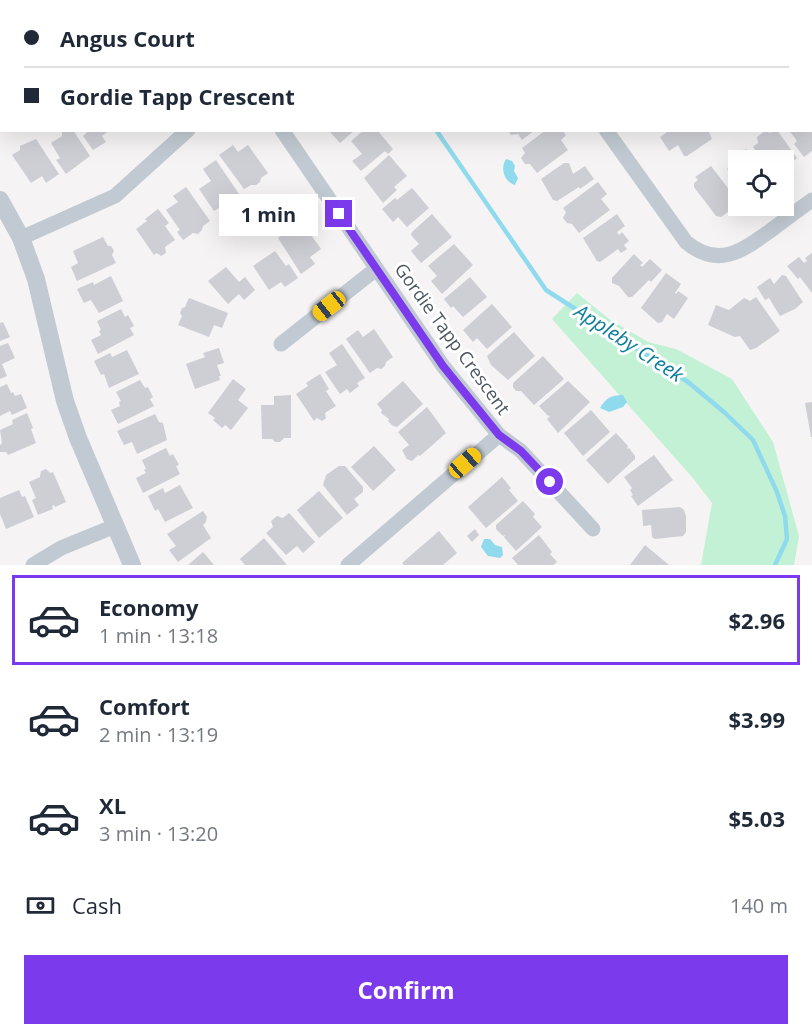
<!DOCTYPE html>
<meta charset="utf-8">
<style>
:root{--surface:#fff;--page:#f2f2f3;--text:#1f2937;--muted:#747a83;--line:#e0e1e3;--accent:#7c3aed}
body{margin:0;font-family:"Open Sans",sans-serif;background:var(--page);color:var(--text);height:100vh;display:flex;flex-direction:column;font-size:22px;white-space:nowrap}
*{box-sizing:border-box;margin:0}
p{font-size:20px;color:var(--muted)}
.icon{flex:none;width:33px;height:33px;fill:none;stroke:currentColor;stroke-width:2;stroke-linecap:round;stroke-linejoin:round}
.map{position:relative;height:565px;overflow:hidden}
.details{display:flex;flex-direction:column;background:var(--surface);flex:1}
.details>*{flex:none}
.guide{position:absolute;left:0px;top:0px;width:813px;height:132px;box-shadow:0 6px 24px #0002;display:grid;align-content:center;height:132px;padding:0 24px;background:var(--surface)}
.tools{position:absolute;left:728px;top:150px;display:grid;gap:12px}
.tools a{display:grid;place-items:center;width:66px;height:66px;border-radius:0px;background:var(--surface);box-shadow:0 6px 24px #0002;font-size:30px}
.end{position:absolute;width:27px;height:27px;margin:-14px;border:8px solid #7c3aed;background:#fff;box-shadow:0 0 0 3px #fff}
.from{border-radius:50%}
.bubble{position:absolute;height:42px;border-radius:0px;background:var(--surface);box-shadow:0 6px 24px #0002;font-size:20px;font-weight:700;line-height:42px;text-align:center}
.car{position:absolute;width:18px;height:36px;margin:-18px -9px;border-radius:8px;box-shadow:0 0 4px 2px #0007;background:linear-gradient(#f5c518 24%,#345 0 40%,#f5c518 0 76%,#345 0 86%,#f5c518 0)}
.guide b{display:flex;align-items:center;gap:21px;height:57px;font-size:22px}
.guide b+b{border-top:2px solid var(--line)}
.guide i{width:15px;height:15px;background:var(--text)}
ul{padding:10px 0 0;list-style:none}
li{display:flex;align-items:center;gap:18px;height:90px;margin:0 12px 9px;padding:0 12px;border:3px solid transparent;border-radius:0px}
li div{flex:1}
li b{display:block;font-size:22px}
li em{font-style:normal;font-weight:700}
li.selected{border-color:var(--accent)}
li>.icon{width:54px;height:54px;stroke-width:1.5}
.pay{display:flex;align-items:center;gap:15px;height:66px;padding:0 24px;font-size:22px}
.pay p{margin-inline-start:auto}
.primary-button{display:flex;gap:12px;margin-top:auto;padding:12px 24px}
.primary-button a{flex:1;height:69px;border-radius:0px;background:var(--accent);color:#fff;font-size:24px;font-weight:700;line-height:69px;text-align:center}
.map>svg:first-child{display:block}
</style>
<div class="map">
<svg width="812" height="565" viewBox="0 0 812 565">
<rect width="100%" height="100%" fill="#f5f3f3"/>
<polygon fill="#c3f1d5" points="577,293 609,319 648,342 676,349 732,379 773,442 799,536 794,565 701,565 712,503 692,477 552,319"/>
<g fill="#90daee">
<path d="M 506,159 L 512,161 L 515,166 L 514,171 L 518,178 L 515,185 C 504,182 500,168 506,159 Z"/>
<path d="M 623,395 L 627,402 L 623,407 L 609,412 L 600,408 C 606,398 611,395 623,395 Z"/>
<polygon points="484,539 490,539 495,545 502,547 503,555 500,558 488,556 481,547"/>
</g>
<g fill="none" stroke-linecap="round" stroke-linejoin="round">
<g stroke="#90daee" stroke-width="4.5">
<polyline points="346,0 347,2"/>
<polyline points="436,130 546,290 688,382 724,412 753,440 777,492 785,516 787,539 775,565"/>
</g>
</g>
<g fill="#cdcfd5">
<polygon points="62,130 73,130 90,156 66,174 56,160 60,158 51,143 62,136"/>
<polygon points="89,130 110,130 102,136 106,142 93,150 83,136"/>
<polygon points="331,130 355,130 340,143 330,132"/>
<polygon points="364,130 377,130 393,149 388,154 385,151 361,171 352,161 362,154 351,141"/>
<polygon points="508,130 535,130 522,140 518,134 511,135"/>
<polygon points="546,130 562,130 566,135 561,140 568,150 537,173 530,164 525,164 521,158 525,153 522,148"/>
<polygon points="670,130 708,130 712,139 687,156 684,156 678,145 669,151 660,137"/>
<polygon points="774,130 777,130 797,158 787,166 782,159 763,160 753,147 758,143 757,137 765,131 770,133"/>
<polygon points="789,130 812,130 812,151 804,157 794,144 797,141"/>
<polygon points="36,139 59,174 46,183 42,176 31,183 12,155 20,150 20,146"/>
<polygon points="233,145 238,152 248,145 268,173 261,178 260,182 256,185 251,185 244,189 219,155"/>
<polygon points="746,149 754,160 738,160 738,184 727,169 732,165 730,159"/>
<polygon points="389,155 407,176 394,187 397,190 383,203 364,178"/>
<polygon points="216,160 239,194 231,199 237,208 228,214 222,206 214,211 199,189 211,181 203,169"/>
<polygon points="564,163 569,163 573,174 585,166 594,179 580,189 579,187 557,201 553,200 541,179"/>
<polygon points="711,166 734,196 735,195 738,199 738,205 721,217 716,216 694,187 694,183 698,180 695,177"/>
<polygon points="598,182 607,194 601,199 610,210 579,233 572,224 567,223 563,218 566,212 563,208"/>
<polygon points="186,187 210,221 203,226 202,230 198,234 193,233 183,240 177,232 180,230 166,210 178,202 173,196"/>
<polygon points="412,188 429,208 407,227 398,217 393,222 382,209 395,198 397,200"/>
<polygon points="158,209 169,223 165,226 175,240 165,247 166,253 161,256 157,253 154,255 136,229 147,221 145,219"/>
<polygon points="432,214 452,237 421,263 411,251 419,244 411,235 412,232"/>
<polygon points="617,214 625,226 617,232 619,235 622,232 629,241 624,245 627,249 621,253 618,249 600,262 597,261 583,238"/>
<polygon points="302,222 321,249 310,257 315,264 301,274 278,238 287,232 286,229 291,225 294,227"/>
<polygon points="103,237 108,246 111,246 114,251 112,255 116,263 77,281 71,267 78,263 73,251"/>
<polygon points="454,244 473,265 442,294 431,281 437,276 428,266"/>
<polygon points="275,251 286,266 289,264 298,278 285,287 281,282 269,290 253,266"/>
<polygon points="812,253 812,293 800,277 798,279 787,266 799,257 804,263 807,261 805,258"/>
<polygon points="634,254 643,263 640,265 642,267 650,259 662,270 651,282 649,280 632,297 628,297 619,286 612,283 612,278"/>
<polygon points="226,267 239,282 245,277 255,290 244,300 239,294 228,304 208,281"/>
<polygon points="666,273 681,284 675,293 676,294 678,291 688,298 674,319 667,314 662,322 658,323 641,308"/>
<polygon points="782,275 786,276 803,302 795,309 780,316 769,298 765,300 757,287 770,278 774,284"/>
<polygon points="111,276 123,301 99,313 91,300 84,303 77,289 93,282 94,285"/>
<polygon points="470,277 487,297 463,317 453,306 451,308 444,299"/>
<polygon points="756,297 780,331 756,348 750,350 740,336 735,337 708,325 716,305 729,310 744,298 750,301"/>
<polygon points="189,298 228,313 222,328 214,325 209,337 178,325 182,316 180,313 182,308 185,307"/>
<polygon points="492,304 512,327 487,349 477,338 473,342 463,330"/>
<polygon points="121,309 125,317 128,315 134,326 130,328 134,335 98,354 91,340 101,335 99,331 101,330 97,321"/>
<polygon points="3,322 10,337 0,341 0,323"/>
<polygon points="374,329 393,357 386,362 385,366 381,369 377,368 370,373 346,339 358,330 363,337"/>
<polygon points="514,332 535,356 508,380 491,365 487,356"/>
<polygon points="8,343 15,358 2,364 7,376 0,379 0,346"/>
<polygon points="342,344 365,378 357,383 359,386 350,393 347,389 340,394 325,372 337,365 329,353"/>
<polygon points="219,348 224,363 217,365 221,376 219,376 220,380 195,389 186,364 205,357 203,353"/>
<polygon points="127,350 139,374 109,388 104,374 101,375 94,361 110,353 112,357"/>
<polygon points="543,356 564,379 534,405 521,391 516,391 513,387 513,383"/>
<polygon points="320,374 329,389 326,391 336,406 325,413 326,418 322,421 317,418 314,421 296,394 308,386 306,383"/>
<polygon points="233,379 246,389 238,400 248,408 231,430 225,425 222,428 213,420 215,418 208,413"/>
<polygon points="140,380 145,388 148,387 153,397 150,399 154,406 118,424 111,410 120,406 119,402 121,401 116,392"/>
<polygon points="403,381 423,404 397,427 393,426 388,421 389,419 381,413 382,410 377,404"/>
<polygon points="568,381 590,402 558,433 547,419 550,416 547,415 539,406"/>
<polygon points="7,384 11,393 13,392 15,396 21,394 27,408 12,415 10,411 0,416 0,387"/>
<polygon points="291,395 291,438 284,438 280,442 275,442 272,439 262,439 261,405 274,405 274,396"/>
<polygon points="812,402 812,437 811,437 805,403"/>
<polygon points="427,407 446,433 420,456 418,455 412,461 407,459 402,450 409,445 398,432"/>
<polygon points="591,410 610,432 583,456 564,433"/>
<polygon points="27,413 33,428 31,429 36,443 8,455 6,452 0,452 0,445 2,443 0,430 13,424 12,420"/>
<polygon points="155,414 159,422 163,423 167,440 137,454 132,442 124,445 117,431"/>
<polygon points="616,433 628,446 627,449 629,448 635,456 635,459 608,484 586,460"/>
<polygon points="374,446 396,470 373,491 351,467"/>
<polygon points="166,448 170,456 173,454 179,465 176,466 180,474 143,493 136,478 146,473 144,470 146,469 142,460"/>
<polygon points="654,455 673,480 638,506 631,496 633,495 630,490 632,488 624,477"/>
<polygon points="339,466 345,466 363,487 363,492 354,499 359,505 347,515 323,485 326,475"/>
<polygon points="46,469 50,473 53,472 66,502 55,507 54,505 52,506 53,509 38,515 32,500 36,498 29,482 40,477 41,471"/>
<polygon points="502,477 511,488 509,490 518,501 486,528 468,507"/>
<polygon points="180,485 193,508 165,522 158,509 155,511 148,496 163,488 165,493"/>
<polygon points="19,490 22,497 25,496 34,517 6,529 0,514 0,498"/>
<polygon points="319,491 343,518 319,538 297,510"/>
<polygon points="523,501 535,514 533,517 542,527 516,551 504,537 505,535 503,536 496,529 496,525"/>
<polygon points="680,507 684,510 686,516 686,532 683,536 655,539 652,537 651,525 643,526 642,510"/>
<polygon points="203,511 207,517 206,522 203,525 211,538 178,562 169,550 176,546 167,534"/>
<polygon points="289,513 315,542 303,553 297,546 286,555 266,533 273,527 271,521 277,516 283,518"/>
<polygon points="475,529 479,535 472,542 467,536"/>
<polygon points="439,531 457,553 443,565 404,565 402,563"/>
<polygon points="539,535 552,552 550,554 557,562 553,565 518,565 512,558"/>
<polygon points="264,538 287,565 245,565 240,559"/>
<polygon points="645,545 669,565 630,565"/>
<polygon points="203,552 214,565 188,565"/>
</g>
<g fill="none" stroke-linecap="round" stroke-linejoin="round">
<g stroke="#c1cad2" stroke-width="15">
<polyline points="516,0 517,2"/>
<polyline points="282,130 443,366 499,435 348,565"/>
<path d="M 606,130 L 686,242 C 718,269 742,251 770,231 C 784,220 798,210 812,200"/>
<polyline points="21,238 115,196 188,130"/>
<polyline points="281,344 376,269"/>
<polyline points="499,435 521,451 593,529"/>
<polyline points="33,565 61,548 115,526"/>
</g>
<g stroke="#c1cad2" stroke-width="18">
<polyline points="5,2 6,0"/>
<polyline points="0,200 21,238 36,279 65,401 78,438 132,565"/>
</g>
</g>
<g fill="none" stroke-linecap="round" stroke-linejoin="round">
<polyline stroke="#7c3aed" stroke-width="8" points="339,214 443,366 499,435 521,451 550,482"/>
</g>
<g text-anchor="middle" stroke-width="6" stroke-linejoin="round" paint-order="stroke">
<g font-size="18" fill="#4a5661" stroke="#fff">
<text transform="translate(452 339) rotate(54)" y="6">Gordie Tapp Crescent</text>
</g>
<g font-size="20" font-style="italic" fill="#0c7c9b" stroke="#fff">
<text transform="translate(629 343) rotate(33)" y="7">Appleby Creek</text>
</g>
</g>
</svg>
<div class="tools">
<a><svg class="icon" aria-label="locate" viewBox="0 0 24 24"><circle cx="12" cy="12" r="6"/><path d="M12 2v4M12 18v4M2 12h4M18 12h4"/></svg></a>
</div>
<i class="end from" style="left:550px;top:482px"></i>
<i class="end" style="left:339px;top:214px"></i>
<div class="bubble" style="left:219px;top:194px;width:99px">1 min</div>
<i class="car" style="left:329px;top:306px;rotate:232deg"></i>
<i class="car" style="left:465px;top:463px;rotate:49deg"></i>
<div class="guide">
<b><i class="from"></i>Angus Court</b>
<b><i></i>Gordie Tapp Crescent</b>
</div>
</div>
<section class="details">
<ul>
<li class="selected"><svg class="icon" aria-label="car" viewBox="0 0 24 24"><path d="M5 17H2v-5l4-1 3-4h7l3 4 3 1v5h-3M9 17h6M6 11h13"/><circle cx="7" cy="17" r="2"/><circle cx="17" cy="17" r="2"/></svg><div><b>Economy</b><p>1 min · 13:18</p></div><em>$2.96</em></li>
<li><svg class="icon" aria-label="car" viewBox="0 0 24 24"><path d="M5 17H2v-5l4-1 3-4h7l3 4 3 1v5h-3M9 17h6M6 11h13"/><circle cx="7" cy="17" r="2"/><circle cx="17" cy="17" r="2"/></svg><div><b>Comfort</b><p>2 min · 13:19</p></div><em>$3.99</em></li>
<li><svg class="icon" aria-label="car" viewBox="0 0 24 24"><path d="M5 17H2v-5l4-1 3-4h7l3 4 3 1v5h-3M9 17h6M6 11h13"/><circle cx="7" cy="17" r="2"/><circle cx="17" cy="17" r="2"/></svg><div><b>XL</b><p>3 min · 13:20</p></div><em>$5.03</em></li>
</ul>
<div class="pay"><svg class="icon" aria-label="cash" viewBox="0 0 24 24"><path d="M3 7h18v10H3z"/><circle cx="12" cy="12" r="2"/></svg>Cash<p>140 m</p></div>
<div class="primary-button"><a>Confirm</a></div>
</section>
